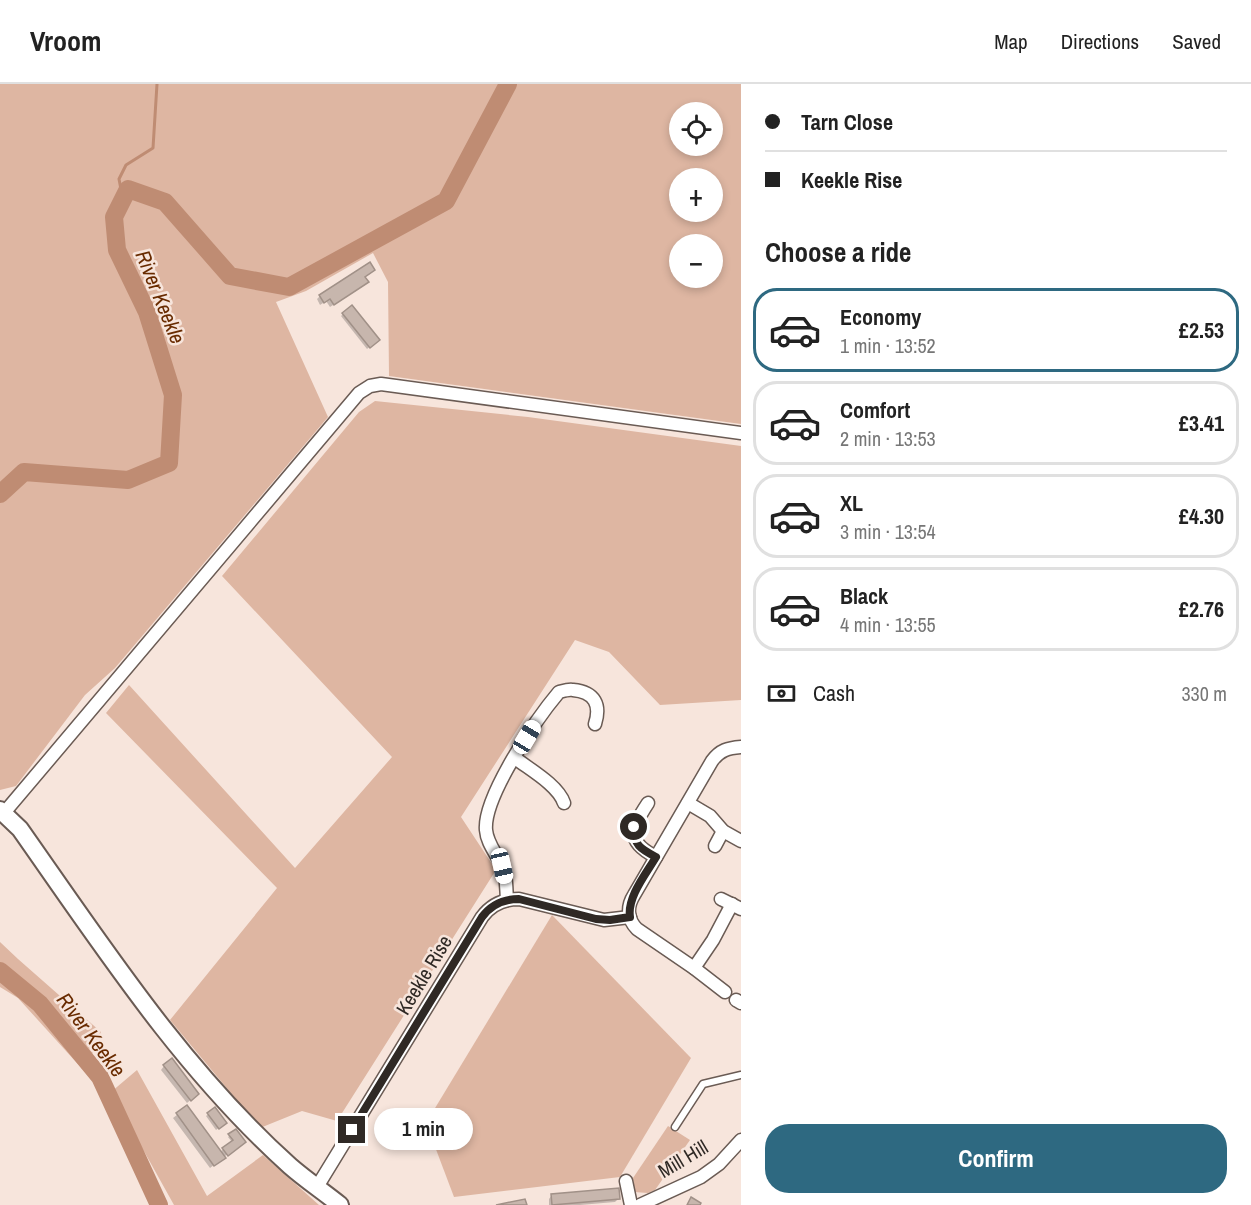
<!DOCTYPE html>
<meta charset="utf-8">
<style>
:root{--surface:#fff;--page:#f2f2f2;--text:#222;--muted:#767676;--line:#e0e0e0;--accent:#2e6981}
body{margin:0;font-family:"Archivo Narrow",sans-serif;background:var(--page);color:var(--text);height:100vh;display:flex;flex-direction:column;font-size:22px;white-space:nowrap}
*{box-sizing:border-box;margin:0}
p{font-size:20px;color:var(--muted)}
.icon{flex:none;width:33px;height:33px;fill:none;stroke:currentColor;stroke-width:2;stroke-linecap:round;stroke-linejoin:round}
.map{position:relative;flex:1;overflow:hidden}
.side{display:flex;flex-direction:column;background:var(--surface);width:510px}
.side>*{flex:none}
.guide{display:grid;align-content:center;height:132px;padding:0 24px;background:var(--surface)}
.tools{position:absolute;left:669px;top:18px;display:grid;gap:12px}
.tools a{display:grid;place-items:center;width:54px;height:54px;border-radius:50%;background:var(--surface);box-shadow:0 3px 9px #0003;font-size:30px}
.end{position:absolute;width:27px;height:27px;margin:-14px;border:8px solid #2f2925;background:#fff;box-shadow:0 0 0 3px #fff}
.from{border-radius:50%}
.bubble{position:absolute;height:42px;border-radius:21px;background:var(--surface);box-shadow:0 3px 9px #0003;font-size:20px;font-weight:800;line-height:42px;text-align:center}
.car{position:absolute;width:18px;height:36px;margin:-18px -9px;border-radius:8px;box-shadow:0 0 4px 2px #0007;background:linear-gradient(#fff 24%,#345 0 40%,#fff 0 76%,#345 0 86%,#fff 0)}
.guide b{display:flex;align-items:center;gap:21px;height:57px;font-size:22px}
.guide b+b{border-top:2px solid var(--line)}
.guide i{width:15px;height:15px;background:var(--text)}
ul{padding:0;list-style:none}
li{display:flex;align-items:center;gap:18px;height:84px;margin:0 12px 9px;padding:0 12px;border:3px solid var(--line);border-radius:24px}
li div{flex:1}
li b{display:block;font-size:22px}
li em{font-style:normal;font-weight:800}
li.active{border-color:var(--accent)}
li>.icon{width:54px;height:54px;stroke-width:1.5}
h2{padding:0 24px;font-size:27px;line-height:72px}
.pay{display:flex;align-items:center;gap:15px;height:66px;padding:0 24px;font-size:22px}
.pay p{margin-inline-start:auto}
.button{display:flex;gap:12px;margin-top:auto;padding:12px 24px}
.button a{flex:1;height:69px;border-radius:24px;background:var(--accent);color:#fff;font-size:24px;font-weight:800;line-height:69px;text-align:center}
header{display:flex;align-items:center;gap:36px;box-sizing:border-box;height:84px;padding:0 30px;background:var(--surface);border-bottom:2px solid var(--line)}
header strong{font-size:28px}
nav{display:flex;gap:33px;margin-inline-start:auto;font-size:21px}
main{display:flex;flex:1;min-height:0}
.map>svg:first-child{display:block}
</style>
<header>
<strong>Vroom</strong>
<nav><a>Map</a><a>Directions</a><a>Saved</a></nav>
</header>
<main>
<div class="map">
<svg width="741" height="1121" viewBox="0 0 741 1121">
<rect width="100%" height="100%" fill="#f7e5dc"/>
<g fill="#deb6a2" fill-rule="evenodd">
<path d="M 0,0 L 741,0 L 741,340 L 389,292 L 388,198 L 373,169 L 306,207 L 276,218 L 328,333 L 115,584 L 85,611 L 16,702 L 0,706 ZM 680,28 L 712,28 L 712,62 L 680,62 ZM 680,94 L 712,94 L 712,128 L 680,128 ZM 680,160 L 712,160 L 712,194 L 680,194 Z"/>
<polygon points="375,317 528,333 741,362 741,616 660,621 609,568 575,556 461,733 496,786 337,1037 302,1027 260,1044 170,936 277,804 106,629 129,601 295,784 392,673 222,492 359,328"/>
<polygon points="552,831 691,974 620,1093 454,1113 426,1039"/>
<polygon points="0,858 18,875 101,948 85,988 18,914 0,903"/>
<polygon points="137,986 207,1112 263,1071 319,1121 174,1121 111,1008"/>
<polygon points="668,1042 690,1056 655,1106 648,1109 634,1108 633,1094"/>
</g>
<g fill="#0003">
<polygon points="364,193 363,201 330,223 326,217 320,221 317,215 320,212"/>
<polygon points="351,223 378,256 367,265 341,232"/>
<polygon points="164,982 194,1013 187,1019 161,986"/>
<polygon points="187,1023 220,1068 232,1058 228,1053 235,1047 244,1057 210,1084 173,1034"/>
<polygon points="215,1025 225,1039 216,1046 206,1032"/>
<polygon points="552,1111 619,1114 615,1118 580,1121 549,1121 549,1115"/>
</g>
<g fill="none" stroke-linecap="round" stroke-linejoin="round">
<polyline stroke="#bf8c73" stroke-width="3" points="123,116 119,95 126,81 153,64 157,0"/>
<g stroke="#bf8c73" stroke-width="18">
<polyline points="0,410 24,388 128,396 169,379 173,311 147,228 117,166 114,133 128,105 165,118 230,192 289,203 446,117 508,0"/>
<polyline points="0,887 40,920 100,993 159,1121"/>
</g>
</g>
<g fill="#c7b6ad" stroke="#a19188" stroke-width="1.5">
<polygon points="370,178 375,186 365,193 369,198 334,221 330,215 324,219 319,211"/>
<polygon points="352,221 380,256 370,264 342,229"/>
<polygon points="172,974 199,1010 191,1017 163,981"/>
<polygon points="187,1021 226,1074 214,1082 176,1029"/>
<polygon points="215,1023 227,1039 219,1045 207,1029"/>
<polygon points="236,1045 246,1058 228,1072 222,1064 233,1056 228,1050"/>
<polygon points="619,1104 620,1115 552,1121 551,1110"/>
<polygon points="691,1113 701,1119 700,1121 687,1121"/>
<polygon points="525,1115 527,1121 496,1121"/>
</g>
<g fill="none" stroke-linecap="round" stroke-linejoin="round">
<g stroke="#6a5b54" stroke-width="9">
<polyline id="service" points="675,1043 703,1000 741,991"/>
</g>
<g stroke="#6a5b54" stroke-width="15">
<g id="minor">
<path d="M 515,674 C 529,685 558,701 564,719"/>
<path d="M 648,719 C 631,745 625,757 656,773"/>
<polyline points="688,719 710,732 723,747 741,757"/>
<polyline points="4,729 359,309 370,302 381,300 741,349"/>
<polyline points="715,762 723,747"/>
<polyline points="721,815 741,825"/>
<path d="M 507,816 C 506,804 507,791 501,780 C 496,769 487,759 486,746 C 483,713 537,634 559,608 C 563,607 569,605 573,606 C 595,608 601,621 595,640"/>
<polyline points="694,884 713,856 732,820"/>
<path d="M 725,908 L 694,884 L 637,845 C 627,835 627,822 634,811 L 712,677 C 720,666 728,664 741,663"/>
<polyline points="736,916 741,919"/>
<polyline points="626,1097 631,1121"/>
<path d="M 317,1103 L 482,833 C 491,821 504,815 519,815 L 604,836 L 630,833"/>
<polyline points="640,1121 701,1093 719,1080 741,1056"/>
</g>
</g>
<g stroke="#6a5b54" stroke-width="20">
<path id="secondary" d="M 0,726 L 20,745 C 103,863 182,985 290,1082 C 306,1096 324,1108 340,1121"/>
</g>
<use href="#service" stroke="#fff" stroke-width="6"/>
<use href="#minor" stroke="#fff" stroke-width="12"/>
<use href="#secondary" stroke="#fff" stroke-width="16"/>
</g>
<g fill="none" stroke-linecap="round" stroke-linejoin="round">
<path stroke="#2f2925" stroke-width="8" d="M 352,1046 L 482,833 C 491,821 504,815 519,815 L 596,835 L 610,836 L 630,833 C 627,813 646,790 656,773 C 641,765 633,761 634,743"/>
</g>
<g text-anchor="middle" stroke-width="5" stroke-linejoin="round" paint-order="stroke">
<g font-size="20" fill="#2f2925" stroke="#f7e5dc">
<text transform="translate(424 891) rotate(-59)" y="7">Keekle Rise</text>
<text transform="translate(683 1075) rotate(-31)" y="7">Mill Hill</text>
</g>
<g font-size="21" font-style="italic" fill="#692b00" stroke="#f7e5dc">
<text transform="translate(160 213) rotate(68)" y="7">River Keekle</text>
<text transform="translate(91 951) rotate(53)" y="7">River Keekle</text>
</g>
</g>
</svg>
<div class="tools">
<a><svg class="icon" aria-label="locate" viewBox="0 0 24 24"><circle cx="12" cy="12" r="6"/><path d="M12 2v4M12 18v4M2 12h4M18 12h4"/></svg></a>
<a>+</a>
<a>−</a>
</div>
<i class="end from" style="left:634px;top:743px"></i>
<i class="end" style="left:352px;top:1046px"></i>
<div class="bubble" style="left:374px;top:1024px;width:99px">1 min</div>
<i class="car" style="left:527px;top:653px;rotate:31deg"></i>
<i class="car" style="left:502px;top:782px;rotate:167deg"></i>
</div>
<section class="side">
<div class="guide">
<b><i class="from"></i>Tarn Close</b>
<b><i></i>Keekle Rise</b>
</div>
<h2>Choose a ride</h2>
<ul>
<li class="active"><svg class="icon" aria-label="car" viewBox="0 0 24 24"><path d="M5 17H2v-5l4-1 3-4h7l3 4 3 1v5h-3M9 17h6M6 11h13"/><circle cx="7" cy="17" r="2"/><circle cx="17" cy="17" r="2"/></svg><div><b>Economy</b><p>1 min · 13:52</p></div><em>£2.53</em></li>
<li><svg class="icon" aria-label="car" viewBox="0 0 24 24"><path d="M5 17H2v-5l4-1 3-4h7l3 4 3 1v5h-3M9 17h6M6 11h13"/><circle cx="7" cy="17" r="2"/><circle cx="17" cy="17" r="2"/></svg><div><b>Comfort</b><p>2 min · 13:53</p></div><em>£3.41</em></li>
<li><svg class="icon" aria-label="car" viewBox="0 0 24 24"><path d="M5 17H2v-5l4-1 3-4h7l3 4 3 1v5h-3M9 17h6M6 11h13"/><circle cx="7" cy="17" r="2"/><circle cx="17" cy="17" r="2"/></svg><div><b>XL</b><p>3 min · 13:54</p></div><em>£4.30</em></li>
<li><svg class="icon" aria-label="car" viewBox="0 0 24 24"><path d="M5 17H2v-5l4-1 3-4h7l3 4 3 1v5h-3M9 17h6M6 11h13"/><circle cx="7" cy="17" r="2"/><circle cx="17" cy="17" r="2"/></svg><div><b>Black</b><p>4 min · 13:55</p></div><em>£2.76</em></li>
</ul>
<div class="pay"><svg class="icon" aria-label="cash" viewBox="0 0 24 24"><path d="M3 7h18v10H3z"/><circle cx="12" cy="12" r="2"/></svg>Cash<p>330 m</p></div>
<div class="button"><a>Confirm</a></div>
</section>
</main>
